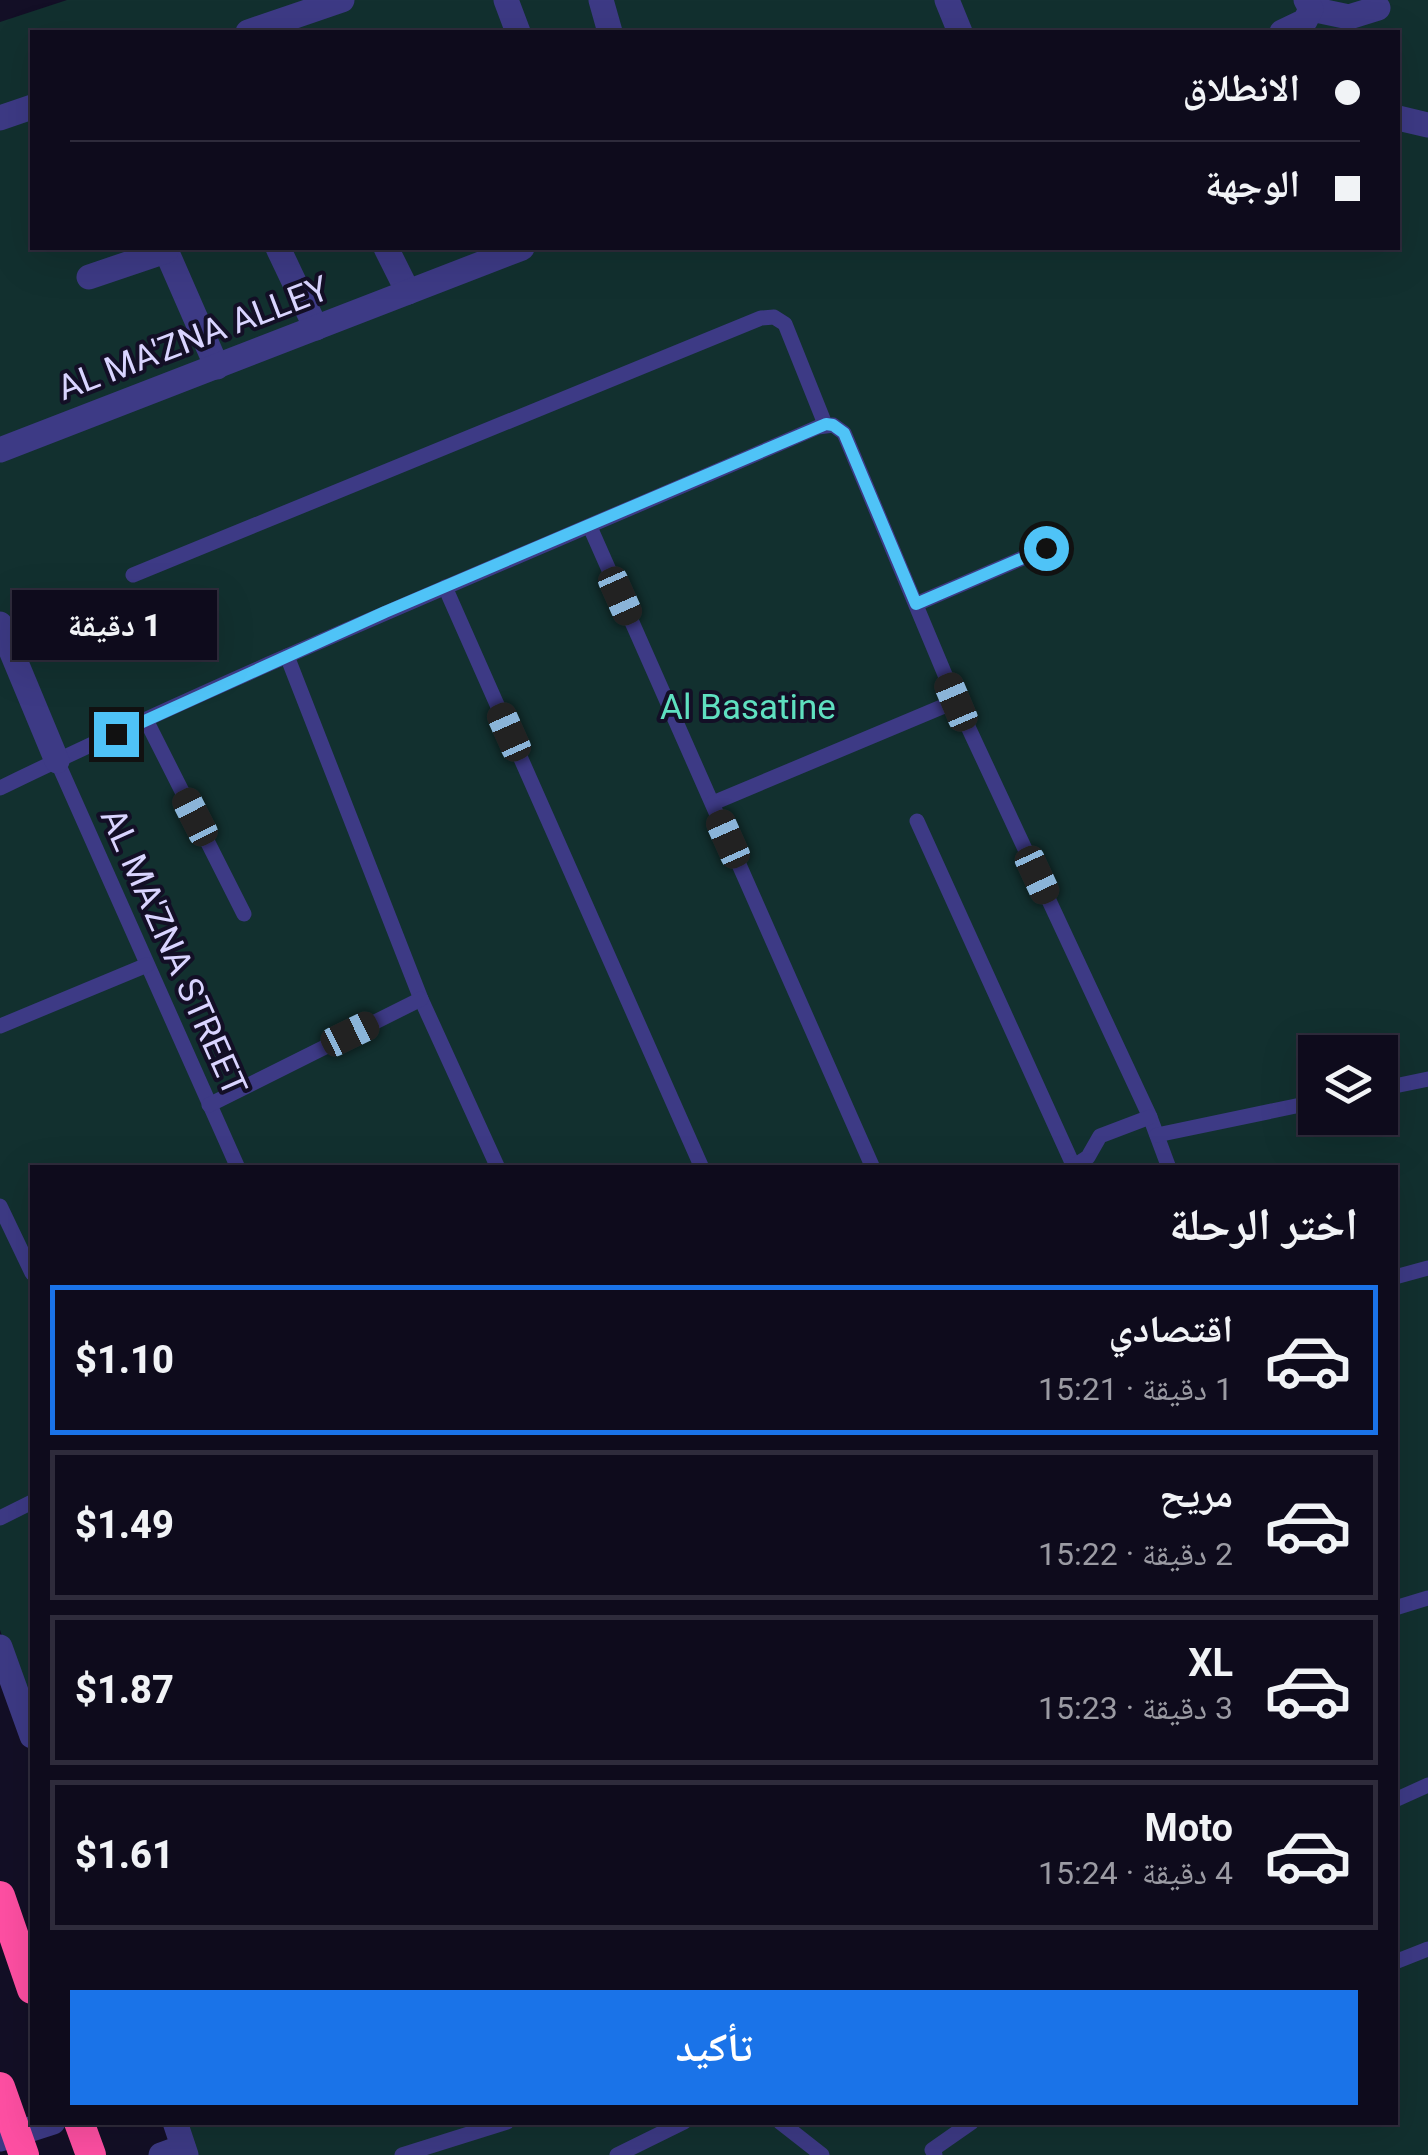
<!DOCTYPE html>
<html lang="ar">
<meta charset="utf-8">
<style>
:root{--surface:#0e0b1c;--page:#171425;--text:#f1f3f6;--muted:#9b9ba3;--line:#2e2b3b;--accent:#1a73e8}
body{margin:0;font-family:Roboto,"Noto Naskh Arabic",sans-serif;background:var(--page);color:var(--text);direction:rtl;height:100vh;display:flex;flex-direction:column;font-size:38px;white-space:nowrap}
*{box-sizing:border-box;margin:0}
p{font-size:32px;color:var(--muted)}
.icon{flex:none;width:55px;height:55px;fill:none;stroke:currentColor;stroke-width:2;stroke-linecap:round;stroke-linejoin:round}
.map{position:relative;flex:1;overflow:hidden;direction:ltr}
.panel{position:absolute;left:30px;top:1165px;width:1368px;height:960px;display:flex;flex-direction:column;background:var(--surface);border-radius:0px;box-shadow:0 10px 40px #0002,0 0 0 2px var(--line);direction:rtl}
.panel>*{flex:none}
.banner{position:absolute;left:30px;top:30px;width:1370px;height:220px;border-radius:0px;box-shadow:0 10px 40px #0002,0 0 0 2px var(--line);direction:rtl;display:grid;align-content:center;height:220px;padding:0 40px;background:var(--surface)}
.tools{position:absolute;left:1298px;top:1035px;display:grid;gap:20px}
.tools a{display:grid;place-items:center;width:100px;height:100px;border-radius:0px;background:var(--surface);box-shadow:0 10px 40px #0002,0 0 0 2px var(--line);font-size:50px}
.end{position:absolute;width:45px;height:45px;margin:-22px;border:12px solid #4fc3f7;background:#111;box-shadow:0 0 0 5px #111}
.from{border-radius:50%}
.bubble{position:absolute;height:70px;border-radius:0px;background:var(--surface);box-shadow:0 10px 40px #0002,0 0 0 2px var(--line);font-size:32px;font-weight:800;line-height:70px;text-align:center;direction:rtl}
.car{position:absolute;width:30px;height:60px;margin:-30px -15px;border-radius:12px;box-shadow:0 0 8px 2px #0007;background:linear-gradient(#222 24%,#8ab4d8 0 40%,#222 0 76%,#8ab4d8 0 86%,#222 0)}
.banner b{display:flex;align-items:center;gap:35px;height:95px;font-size:38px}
.banner b+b{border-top:2px solid var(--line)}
.banner i{width:25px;height:25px;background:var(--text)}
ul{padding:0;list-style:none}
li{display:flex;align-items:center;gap:30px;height:150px;margin:0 20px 15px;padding:0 20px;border:5px solid var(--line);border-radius:0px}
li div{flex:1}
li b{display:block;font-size:38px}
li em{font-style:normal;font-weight:800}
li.active{border-color:var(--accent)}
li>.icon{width:90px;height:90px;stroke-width:1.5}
h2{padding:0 40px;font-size:45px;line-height:120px}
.cta{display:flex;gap:20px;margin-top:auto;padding:20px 40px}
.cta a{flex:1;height:115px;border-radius:0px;background:var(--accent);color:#fff;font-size:40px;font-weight:800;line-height:115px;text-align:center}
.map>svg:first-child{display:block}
</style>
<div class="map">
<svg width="1428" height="2155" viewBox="0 0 1428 2155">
<rect width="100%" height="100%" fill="#130f26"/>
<path fill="#12302f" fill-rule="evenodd" d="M 67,0 L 1428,0 L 1428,2155 L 186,2155 L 175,2123 L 1395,2122 L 1395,1168 L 32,1168 L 32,1722 L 0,1630 L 0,22 ZM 32,32 L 1398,32 L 1398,248 L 32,248 ZM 1315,1052 L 1380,1052 L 1380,1118 L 1315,1118 Z"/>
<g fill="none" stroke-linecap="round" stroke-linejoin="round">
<g stroke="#3d3a85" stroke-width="15">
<polyline points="590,527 873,1168"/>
<polyline points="133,575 761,318 774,317 785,324 825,424"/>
<polyline points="445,587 702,1168"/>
<polyline points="916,604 1046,548"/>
<polyline points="287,656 421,999 498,1168"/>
<polyline points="146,720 244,914"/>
<polyline points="57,761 238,1168"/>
<path d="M 0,788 C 268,658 545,547 818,427 L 833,425 L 844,433 L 956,701 L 1150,1117 L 1169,1168"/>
<polyline points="713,803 956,701"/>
<polyline points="917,821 1074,1167"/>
<polyline points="0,1026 147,965"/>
<polyline points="1380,1089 1428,1079"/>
<polyline points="209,1105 421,999"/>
<polyline points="1157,1135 1315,1102"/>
<polyline points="1071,1168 1088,1157 1100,1136 1150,1117"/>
<polyline points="0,1206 32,1273"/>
<polyline points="1395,1277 1428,1268"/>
<polyline points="0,1518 32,1502"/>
<polyline points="1395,1608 1428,1598"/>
<polyline points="1395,1800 1428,1785"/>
<polyline points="1395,1962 1428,1949"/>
<polyline points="780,2122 822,2155"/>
<polyline points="402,2155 507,2122"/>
<polyline points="617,2155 684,2122"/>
<polyline points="935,2155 932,2150 972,2122"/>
</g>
<g stroke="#3d3a85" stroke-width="25">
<polyline points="506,0 518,32"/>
<polyline points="601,0 610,32"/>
<polyline points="947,0 960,32"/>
<polyline points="1311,9 1349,17 1378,8"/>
<polyline points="248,32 342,0"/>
<polyline points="1282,32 1305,21 1311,9 1306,0"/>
<polyline points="0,118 32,107"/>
<polyline points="1398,118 1428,125"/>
<polyline points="165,248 217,367"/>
<polyline points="278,248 316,328"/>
<polyline points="386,248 408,292"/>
<polyline points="89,277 166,251"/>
<polyline points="0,450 522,248"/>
<polyline points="0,624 57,761"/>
<polyline points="0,2139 53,2122"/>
<polyline points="161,2155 183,2147"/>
</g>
<g stroke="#3d3a85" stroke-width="25">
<polyline points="0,1647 32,1736"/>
<polyline points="175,2122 186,2155"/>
</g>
<g stroke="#ff4fa3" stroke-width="30">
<polyline points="0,1896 32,1989"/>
<polyline points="0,2087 24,2155"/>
<polyline points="79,2122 91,2155"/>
</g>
</g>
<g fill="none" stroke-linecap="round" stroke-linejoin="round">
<polyline stroke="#4fc3f7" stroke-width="12" points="116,734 385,612 826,424 833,425 844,433 916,604 1046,548"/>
</g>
<g text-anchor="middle" stroke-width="8" stroke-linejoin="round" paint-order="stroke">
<g font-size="35" fill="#d9d4ff" stroke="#130f26">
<text transform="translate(193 338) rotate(-21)" y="12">AL MA'ZNA ALLEY</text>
<text transform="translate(174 952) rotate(66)" y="12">AL MA'ZNA STREET</text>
</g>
<g font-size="35" fill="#5fe0c0" stroke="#130f26">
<text x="748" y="719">Al Basatine</text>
</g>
</g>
</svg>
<div class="tools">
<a><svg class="icon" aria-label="layers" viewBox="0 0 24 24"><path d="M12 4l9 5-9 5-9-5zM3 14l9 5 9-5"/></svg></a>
</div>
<i class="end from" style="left:1046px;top:548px"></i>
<i class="end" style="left:116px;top:734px"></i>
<div class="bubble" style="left:12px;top:590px;width:205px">1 دقيقة</div>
<i class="car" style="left:620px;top:596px;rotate:156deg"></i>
<i class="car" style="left:956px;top:702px;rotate:337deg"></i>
<i class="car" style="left:509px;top:732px;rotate:336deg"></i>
<i class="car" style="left:195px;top:817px;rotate:333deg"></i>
<i class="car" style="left:728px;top:839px;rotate:336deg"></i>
<i class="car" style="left:1037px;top:875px;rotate:155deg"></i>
<i class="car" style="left:350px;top:1034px;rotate:64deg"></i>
<div class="banner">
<b><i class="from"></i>الانطلاق</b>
<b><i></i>الوجهة</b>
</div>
<section class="panel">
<h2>اختر الرحلة</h2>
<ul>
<li class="active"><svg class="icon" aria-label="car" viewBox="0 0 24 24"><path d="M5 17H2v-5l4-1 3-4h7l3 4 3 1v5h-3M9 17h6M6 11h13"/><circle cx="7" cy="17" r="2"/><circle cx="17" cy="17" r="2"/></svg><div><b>اقتصادي</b><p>1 دقيقة · 15:21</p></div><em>$1.10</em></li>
<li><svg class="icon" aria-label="car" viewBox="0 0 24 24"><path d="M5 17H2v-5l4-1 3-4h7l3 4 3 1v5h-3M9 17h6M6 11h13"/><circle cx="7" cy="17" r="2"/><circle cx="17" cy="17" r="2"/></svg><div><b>مريح</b><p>2 دقيقة · 15:22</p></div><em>$1.49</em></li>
<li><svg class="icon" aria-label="car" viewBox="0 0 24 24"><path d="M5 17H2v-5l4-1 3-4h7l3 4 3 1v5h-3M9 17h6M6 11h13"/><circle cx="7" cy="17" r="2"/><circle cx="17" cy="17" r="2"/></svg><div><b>XL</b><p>3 دقيقة · 15:23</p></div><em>$1.87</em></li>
<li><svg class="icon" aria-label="car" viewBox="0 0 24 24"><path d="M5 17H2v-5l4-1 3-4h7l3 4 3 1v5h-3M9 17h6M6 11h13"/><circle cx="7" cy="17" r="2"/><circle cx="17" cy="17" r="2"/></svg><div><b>Moto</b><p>4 دقيقة · 15:24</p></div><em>$1.61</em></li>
</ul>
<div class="cta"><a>تأكيد</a></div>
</section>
</div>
